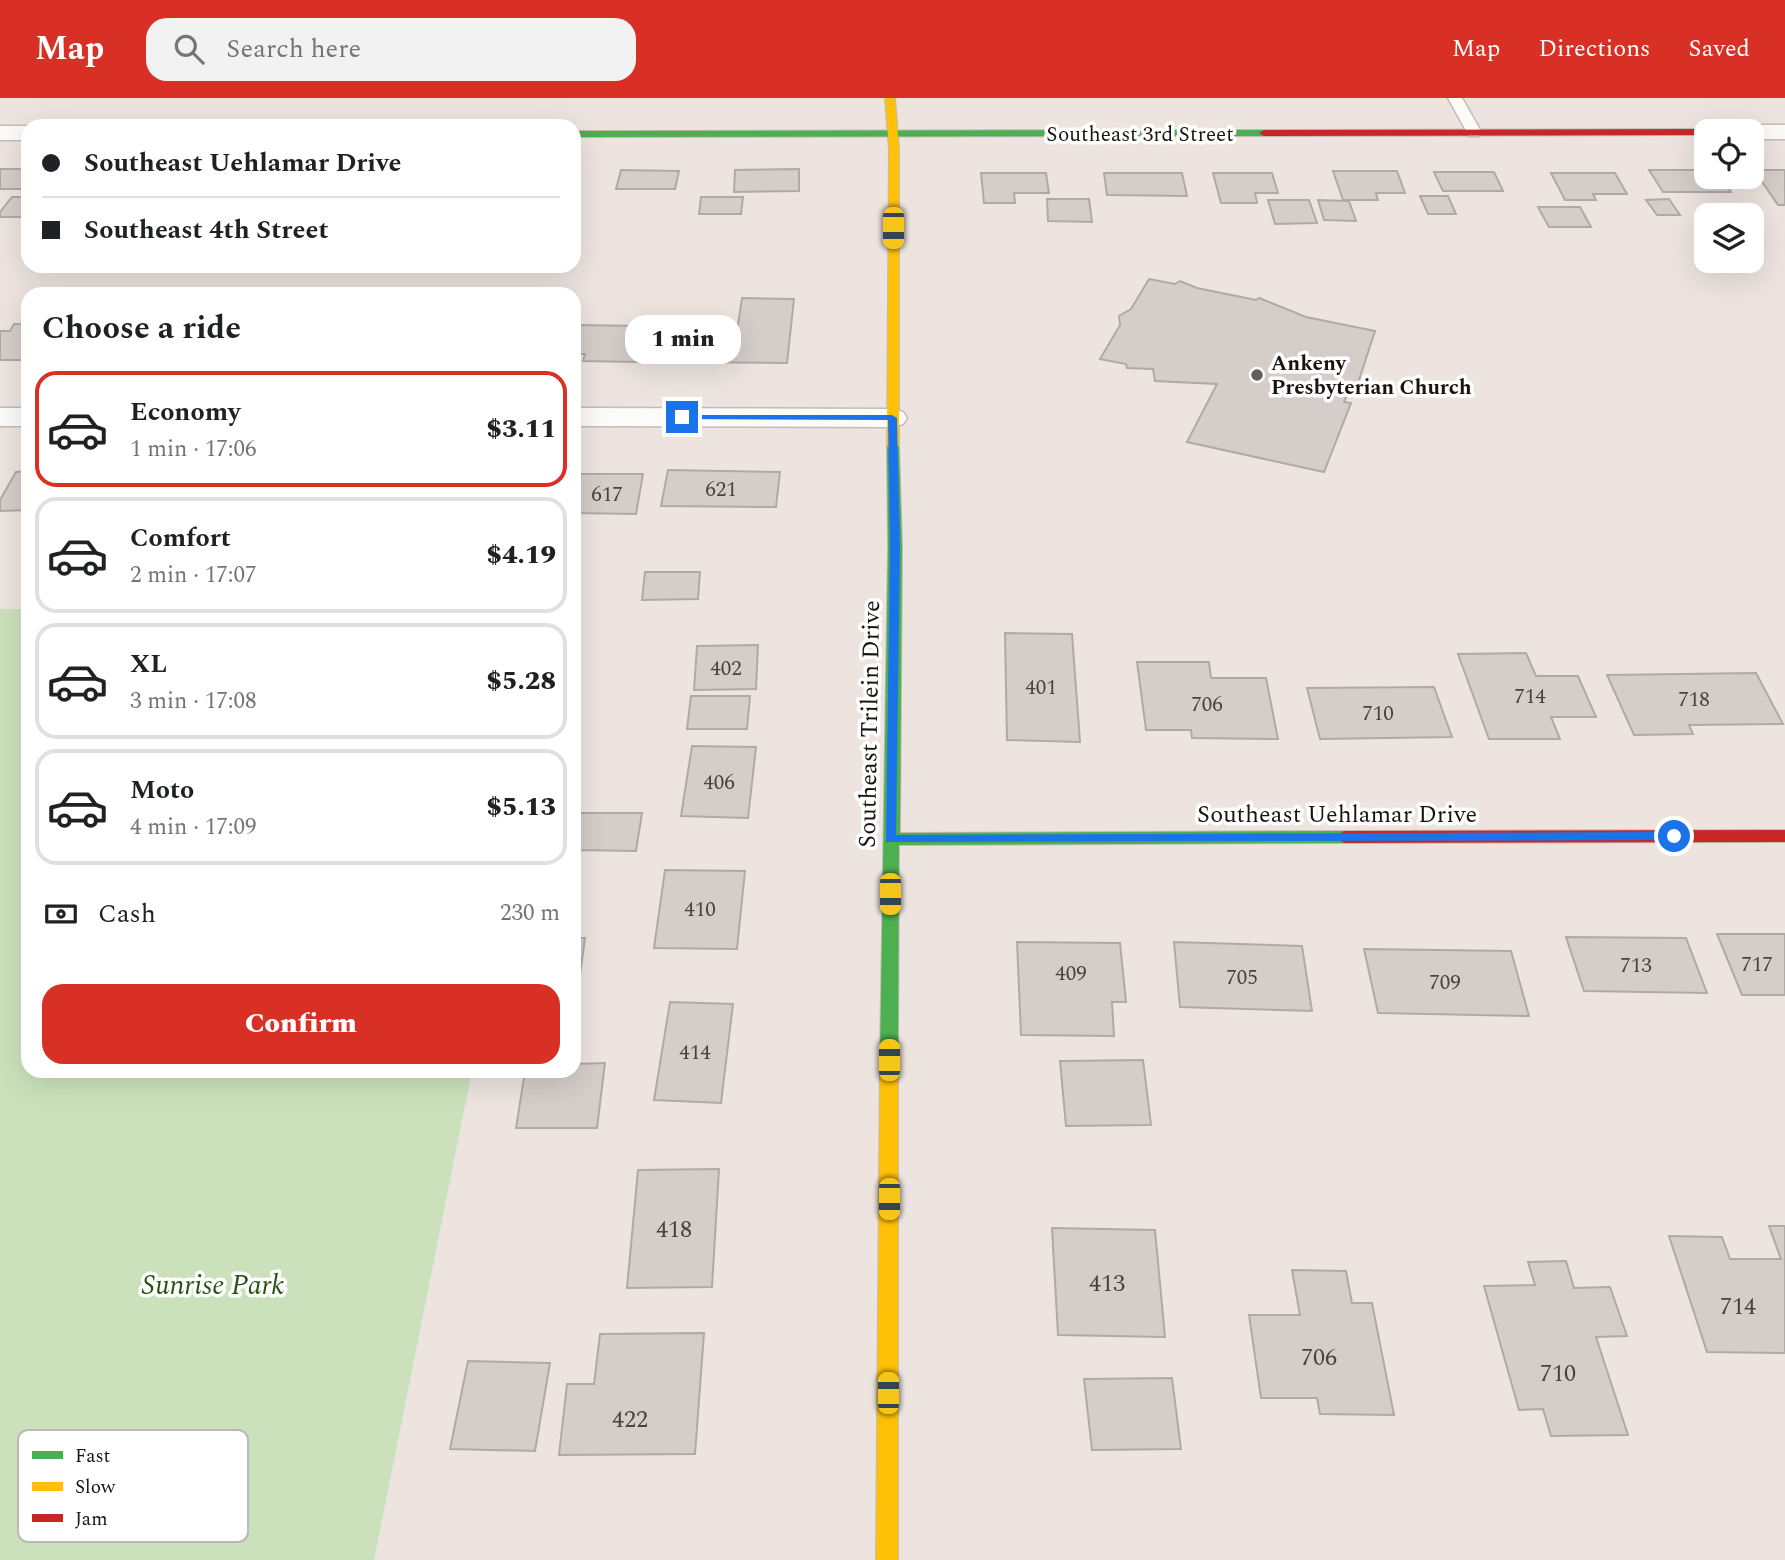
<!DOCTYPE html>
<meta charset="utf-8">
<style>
:root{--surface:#fff;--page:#f2f2f2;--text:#202124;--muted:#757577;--line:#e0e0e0;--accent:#d93025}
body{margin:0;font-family:Spectral,serif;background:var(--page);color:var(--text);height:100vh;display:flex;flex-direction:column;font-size:26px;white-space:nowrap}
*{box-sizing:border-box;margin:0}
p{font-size:23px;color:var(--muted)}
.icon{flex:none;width:38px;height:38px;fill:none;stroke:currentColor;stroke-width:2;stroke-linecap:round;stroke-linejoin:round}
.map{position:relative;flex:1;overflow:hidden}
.side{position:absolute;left:21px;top:189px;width:560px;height:791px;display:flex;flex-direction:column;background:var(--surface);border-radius:21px;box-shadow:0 7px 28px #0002}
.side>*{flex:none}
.banner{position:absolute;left:21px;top:21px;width:560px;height:154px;border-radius:21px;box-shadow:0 7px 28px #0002;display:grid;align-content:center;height:154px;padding:0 21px;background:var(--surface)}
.controls{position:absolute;left:1694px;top:21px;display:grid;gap:14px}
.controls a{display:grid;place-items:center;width:70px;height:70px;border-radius:14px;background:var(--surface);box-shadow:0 7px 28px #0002;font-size:35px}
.end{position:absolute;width:32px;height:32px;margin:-16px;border:9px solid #1a73e8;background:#fff;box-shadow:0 0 0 4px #fff}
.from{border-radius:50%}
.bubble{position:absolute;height:49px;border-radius:21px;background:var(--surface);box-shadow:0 7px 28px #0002;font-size:23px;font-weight:800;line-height:49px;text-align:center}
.car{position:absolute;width:21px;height:42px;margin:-21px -10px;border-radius:9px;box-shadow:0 0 5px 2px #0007;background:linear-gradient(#f5c518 24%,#345 0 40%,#f5c518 0 76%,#345 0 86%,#f5c518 0)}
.banner b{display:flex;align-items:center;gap:24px;height:66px;font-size:26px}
.banner b+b{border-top:2px solid var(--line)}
.banner i{width:18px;height:18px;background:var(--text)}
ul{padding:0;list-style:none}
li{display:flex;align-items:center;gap:21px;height:116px;margin:0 14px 10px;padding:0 7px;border:4px solid var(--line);border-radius:21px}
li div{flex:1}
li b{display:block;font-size:26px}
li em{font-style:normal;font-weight:800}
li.current{border-color:var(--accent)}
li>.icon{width:63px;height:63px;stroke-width:1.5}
h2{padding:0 21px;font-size:32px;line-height:84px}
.pay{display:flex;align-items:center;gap:18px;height:77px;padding:0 21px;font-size:26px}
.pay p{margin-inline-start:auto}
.button{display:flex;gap:14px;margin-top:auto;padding:14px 21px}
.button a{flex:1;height:80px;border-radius:21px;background:var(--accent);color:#fff;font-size:28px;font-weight:800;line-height:80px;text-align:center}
header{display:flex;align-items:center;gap:42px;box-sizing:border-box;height:98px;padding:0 35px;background:var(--accent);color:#fff}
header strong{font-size:33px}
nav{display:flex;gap:38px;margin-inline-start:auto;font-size:24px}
.search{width:490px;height:63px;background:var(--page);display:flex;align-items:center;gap:18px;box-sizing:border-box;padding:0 24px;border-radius:21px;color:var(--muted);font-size:26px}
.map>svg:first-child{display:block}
</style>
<header>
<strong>Map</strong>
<div class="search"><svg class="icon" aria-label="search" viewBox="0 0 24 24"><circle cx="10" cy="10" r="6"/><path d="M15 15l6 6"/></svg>Search here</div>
<nav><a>Map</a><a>Directions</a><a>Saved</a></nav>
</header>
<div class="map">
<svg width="1785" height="1462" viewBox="0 0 1785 1462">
<rect width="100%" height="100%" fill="#ede4df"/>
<polygon fill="#cbe1bb" points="0,511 28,511 28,973 472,973 374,1462 0,1462"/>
<g fill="#d5cdca" stroke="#b0a9a5" stroke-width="2">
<rect x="0" y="71" width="28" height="20"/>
<polygon points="799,71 799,93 734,94 735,72"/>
<polygon points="621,72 679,73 675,91 616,91"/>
<polygon points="1649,72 1706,72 1706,79 1721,79 1731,94 1663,94"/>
<polygon points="1754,72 1785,72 1785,107 1778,107"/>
<polygon points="1333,73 1397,73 1405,95 1376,95 1378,102 1343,102"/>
<polygon points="1434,74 1494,74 1503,93 1443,93"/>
<polygon points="981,75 1046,75 1049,95 1014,95 1015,105 984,105"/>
<polygon points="1104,75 1182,75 1187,98 1107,97"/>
<polygon points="1213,75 1272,75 1278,95 1255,95 1257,105 1221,105"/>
<polygon points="1551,75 1615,75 1627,96 1593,96 1596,102 1565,102"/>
<polygon points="1420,98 1448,98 1456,116 1428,116"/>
<polygon points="12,99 28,99 28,119 0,119 0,114"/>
<polygon points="701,99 743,99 741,116 699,116"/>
<polygon points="1047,101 1089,101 1092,124 1048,123"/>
<polygon points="1669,101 1680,117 1657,117 1646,102"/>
<polygon points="1268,102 1309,102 1317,125 1275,126"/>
<polygon points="1318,102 1349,103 1356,123 1324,122"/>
<polygon points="1538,109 1580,109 1591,129 1549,129"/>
<polygon points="1149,181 1175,186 1180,183 1197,190 1256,202 1259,200 1306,219 1375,233 1357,288 1352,287 1344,304 1351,305 1324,374 1187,344 1217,286 1155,283 1153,271 1127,270 1126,266 1100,261 1120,227 1119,218 1131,211"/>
<polygon points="742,200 794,201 787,265 671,264 677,234 737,234"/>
<polygon points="14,226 28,226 28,262 0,262 0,233 10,233"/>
<polygon points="574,227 646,228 639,264 583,263 585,256 574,256"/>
<polygon points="668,372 780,374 776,409 661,408"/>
<polygon points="28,373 28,412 0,413 0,402 16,374"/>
<polygon points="574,376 643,376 636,416 574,415"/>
<polygon points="645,474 700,474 698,501 642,502"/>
<polygon points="1005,535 1072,536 1080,644 1007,642"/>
<polygon points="758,547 756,591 694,592 697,548"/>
<polygon points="1526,555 1536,578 1578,578 1596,619 1551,619 1560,641 1489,641 1458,556"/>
<polygon points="1137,564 1209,564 1211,580 1266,580 1278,641 1192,640 1191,632 1146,632"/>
<polygon points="1756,575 1783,626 1689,627 1693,636 1634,637 1607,577"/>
<polygon points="1434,589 1452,639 1320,641 1307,590"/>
<polygon points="691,598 750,598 747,631 687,631"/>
<polygon points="692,648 756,649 748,720 681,718"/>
<polygon points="577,715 642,715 636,753 574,752"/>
<polygon points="665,772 745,773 737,851 654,850"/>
<polygon points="1717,836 1785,836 1785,897 1742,897"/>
<polygon points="1566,839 1686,840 1707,895 1584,893"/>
<polygon points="574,840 585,840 579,884 574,884"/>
<polygon points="1017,844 1120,845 1126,904 1112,904 1114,938 1021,937"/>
<polygon points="1174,844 1302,848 1312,913 1180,909"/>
<polygon points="1364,851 1511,853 1529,918 1378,915"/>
<polygon points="670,904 733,906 721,1005 654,1002"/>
<polygon points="1143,962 1151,1027 1066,1028 1060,963"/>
<polygon points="605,965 597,1030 516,1030 525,973 574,973 574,966"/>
<polygon points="719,1071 712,1189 627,1190 638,1072"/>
<polygon points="1769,1128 1785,1128 1785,1255 1707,1254 1669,1138 1722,1139 1730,1161 1781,1161"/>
<polygon points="1052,1130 1155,1132 1165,1239 1058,1237"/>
<polygon points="1566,1163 1574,1190 1610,1189 1627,1238 1596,1239 1628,1337 1551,1338 1543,1311 1519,1312 1484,1188 1535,1187 1528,1164"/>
<polygon points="1292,1172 1346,1173 1352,1205 1372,1205 1394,1317 1320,1316 1317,1300 1261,1300 1249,1217 1300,1217"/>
<polygon points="704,1235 695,1356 559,1357 567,1286 594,1286 600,1236"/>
<polygon points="468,1263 550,1265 535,1353 450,1351"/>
<polygon points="1172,1280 1181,1351 1092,1352 1084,1281"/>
</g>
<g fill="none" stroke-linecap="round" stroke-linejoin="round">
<g stroke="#c2bbb7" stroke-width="3">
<polygon id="lane" points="1448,0 1462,0 1482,35 1479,38 1469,38"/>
</g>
<g stroke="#c2bbb7" stroke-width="3">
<g id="street">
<polygon points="1752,27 1785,27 1785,41 1752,41 1752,33 1740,33 1743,29"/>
<polygon points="0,28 29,28 28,42 0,42"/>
<rect x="0" y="310" width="28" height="18"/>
<polygon points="574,310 892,311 903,314 907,320 903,326 892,329 574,328"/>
</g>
</g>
<g stroke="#c2bbb7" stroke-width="2">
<g id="fast">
<polygon points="574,33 1264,32 1269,35 1264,38 574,39"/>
<polygon points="893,344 899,348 902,449 900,735 1344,733 1352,739 1344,745 899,747 898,961 895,966 889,968 883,966 880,961 888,449 887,348"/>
</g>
</g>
<g stroke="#c2bbb7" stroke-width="2">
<g id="slow">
<polygon points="885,0 895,0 899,52 899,348 893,352 887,348 889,52"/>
<polygon points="889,954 895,956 898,961 898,1462 876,1462 880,961 883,956"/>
</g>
</g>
<g stroke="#c2bbb7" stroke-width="2">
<g id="jam">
<polygon points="1706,31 1710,33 1706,33 1706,37 1264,38 1259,35 1264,32"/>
<polygon points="1785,732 1785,744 1344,745 1336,739 1344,733"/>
</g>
</g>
<use href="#lane" fill="#fcfbfa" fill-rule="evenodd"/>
<use href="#street" fill="#fcfbfa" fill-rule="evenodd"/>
<use href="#fast" fill="#4caf50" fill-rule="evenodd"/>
<use href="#slow" fill="#ffc107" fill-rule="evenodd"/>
<use href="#jam" fill="#c62828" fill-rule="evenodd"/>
</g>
<polygon fill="#1a73e8" points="682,317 892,317 897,320 900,449 896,737 1674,734 1680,738 1674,742 886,744 890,449 888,322 678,321 678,317"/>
<circle fill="#645d59" stroke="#fff" stroke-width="2.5" cx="1257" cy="277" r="7"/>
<g text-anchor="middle" stroke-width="7" stroke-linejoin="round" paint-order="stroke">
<g font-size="21" fill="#1a1411" stroke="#fff">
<text x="1140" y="43">Southeast 3rd Street</text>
</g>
<g font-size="21" font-weight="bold" fill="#1a1411" stroke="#fff" text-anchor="start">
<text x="1271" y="272">Ankeny<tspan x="1271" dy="24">Presbyterian Church</tspan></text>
</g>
<g font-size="21" fill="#49423f">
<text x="721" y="398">621</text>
<text x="607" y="403">617</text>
<text x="726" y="577">402</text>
<text x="1041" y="596">401</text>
<text x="1530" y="605">714</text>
<text x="1694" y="608">718</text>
<text x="1207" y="613">706</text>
<text x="1378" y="622">710</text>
<text x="719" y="691">406</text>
<text x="700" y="818">410</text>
<text x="1757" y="873">717</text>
<text x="1636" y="874">713</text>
<text x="1071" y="882">409</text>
<text x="1242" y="886">705</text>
<text x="1445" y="891">709</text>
<text x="695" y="961">414</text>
</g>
<g font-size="24" fill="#1a1411" stroke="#fff">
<text transform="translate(869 626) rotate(-89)" y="8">Southeast Trilein Drive</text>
<text x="1337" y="724">Southeast Uehlamar Drive</text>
</g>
<g font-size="24" fill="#49423f">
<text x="674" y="1139">418</text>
<text x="1107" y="1193">413</text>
<text x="1738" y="1216">714</text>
<text x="1319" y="1267">706</text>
<text x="1558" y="1283">710</text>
<text x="630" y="1329">422</text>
</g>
<g font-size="28" font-style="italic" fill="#275410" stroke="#fff">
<text x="213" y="1196">Sunrise Park</text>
</g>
</g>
<rect x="18" y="1332" width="230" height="112" rx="10" fill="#fff" stroke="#bab8b8" stroke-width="2"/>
<rect x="32" y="1353" width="31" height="8" fill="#4caf50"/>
<rect x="32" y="1384" width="31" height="9" fill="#ffc107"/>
<rect x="32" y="1416" width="31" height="8" fill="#c62828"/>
<g font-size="19" fill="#1a1411">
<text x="75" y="1364">Fast</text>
<text x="75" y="1395">Slow</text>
<text x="75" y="1427">Jam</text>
</g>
</svg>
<div class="controls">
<a><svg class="icon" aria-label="locate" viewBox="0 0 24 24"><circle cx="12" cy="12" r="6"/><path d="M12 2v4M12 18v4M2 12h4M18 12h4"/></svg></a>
<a><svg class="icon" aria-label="layers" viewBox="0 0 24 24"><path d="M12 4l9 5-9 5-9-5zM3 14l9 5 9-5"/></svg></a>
</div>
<i class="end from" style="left:1674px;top:738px"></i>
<i class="end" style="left:682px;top:319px"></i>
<div class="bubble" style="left:625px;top:217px;width:116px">1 min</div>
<i class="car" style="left:893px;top:130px;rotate:180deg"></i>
<i class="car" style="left:890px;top:796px;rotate:180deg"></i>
<i class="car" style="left:889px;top:962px;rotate:0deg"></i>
<i class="car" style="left:889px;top:1101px;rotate:180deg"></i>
<i class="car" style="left:888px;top:1295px;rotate:0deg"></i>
<div class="banner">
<b><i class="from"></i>Southeast Uehlamar Drive</b>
<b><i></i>Southeast 4th Street</b>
</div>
<section class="side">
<h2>Choose a ride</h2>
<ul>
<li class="current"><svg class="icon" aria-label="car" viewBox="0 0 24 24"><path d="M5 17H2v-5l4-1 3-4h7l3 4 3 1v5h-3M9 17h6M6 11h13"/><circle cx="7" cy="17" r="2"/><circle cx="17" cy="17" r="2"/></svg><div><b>Economy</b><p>1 min · 17:06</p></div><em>$3.11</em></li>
<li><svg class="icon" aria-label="car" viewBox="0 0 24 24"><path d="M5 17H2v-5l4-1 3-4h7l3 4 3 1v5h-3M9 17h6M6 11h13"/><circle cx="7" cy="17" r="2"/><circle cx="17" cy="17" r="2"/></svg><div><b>Comfort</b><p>2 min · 17:07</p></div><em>$4.19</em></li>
<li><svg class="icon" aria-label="car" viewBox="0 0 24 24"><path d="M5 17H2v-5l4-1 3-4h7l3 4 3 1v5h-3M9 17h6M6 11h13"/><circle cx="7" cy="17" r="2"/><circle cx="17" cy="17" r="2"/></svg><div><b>XL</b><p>3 min · 17:08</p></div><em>$5.28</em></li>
<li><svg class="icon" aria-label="car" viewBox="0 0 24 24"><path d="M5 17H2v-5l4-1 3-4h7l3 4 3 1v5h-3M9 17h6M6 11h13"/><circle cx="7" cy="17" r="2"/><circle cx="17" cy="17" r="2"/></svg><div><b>Moto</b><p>4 min · 17:09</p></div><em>$5.13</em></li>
</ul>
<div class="pay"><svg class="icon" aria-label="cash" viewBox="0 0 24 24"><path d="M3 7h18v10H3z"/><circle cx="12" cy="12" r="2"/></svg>Cash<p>230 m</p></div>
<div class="button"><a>Confirm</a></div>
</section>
</div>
